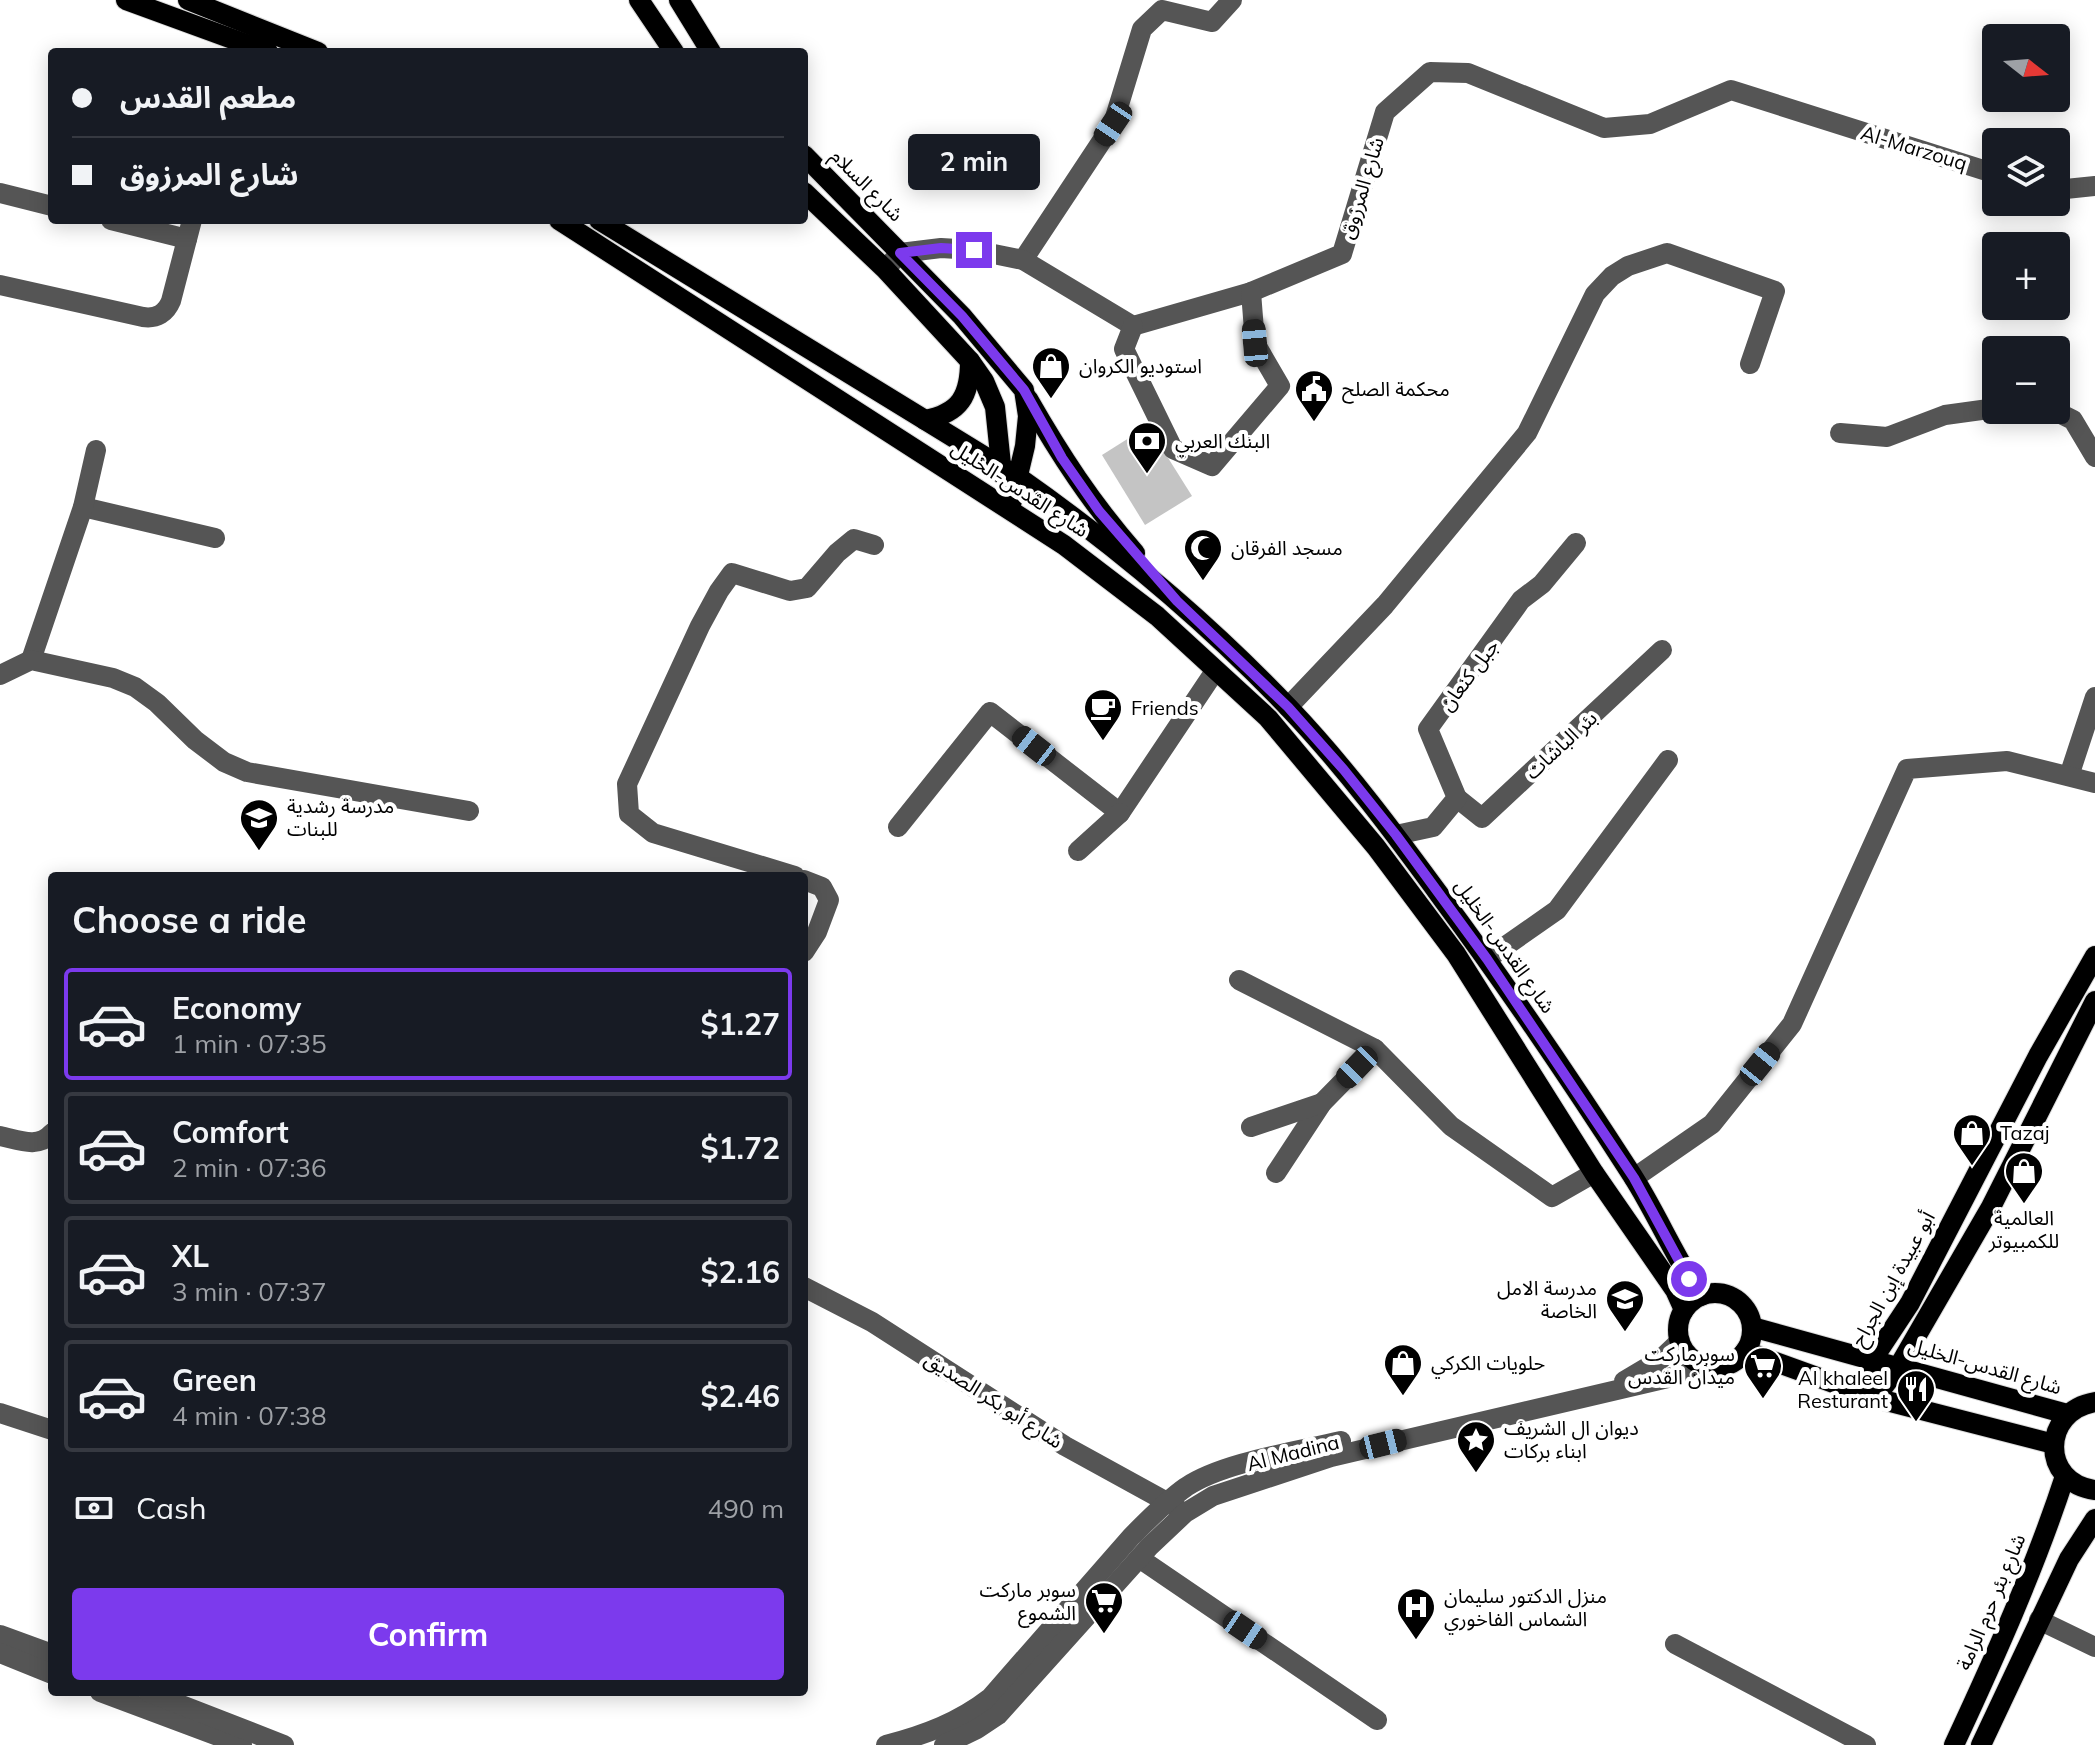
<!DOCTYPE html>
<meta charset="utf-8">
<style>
:root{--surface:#171b24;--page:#20242c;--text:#f1f3f6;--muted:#9ea1a6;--line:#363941;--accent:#7c3aed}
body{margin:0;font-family:Mulish,"Noto Sans Arabic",sans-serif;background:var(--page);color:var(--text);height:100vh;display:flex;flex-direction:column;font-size:30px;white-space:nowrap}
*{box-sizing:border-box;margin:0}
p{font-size:26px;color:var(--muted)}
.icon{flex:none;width:44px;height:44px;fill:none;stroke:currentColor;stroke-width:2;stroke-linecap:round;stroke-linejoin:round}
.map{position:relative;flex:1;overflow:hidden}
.side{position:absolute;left:48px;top:872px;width:760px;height:824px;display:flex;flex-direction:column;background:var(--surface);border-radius:8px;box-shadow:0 4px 20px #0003}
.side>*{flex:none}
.guide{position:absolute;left:48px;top:48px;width:760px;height:176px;border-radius:8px;box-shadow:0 4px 20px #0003;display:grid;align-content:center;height:176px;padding:0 24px;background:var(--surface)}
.needle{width:52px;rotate:107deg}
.fabs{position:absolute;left:1982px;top:24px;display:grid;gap:16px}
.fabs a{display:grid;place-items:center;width:88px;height:88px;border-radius:8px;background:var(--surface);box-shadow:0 4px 20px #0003;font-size:40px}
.end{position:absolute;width:36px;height:36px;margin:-18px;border:10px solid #7c3aed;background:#fff;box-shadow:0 0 0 4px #fff}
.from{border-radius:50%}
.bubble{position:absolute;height:56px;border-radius:8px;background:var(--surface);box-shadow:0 4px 20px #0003;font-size:26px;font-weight:700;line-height:56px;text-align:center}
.car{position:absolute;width:24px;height:48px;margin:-24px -12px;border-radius:10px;box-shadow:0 0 6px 2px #0007;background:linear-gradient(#222 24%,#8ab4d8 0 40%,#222 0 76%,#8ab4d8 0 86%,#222 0)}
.guide b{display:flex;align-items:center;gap:28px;height:76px;font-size:30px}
.guide b+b{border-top:2px solid var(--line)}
.guide i{width:20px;height:20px;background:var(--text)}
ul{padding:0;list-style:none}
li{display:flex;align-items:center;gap:24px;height:112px;margin:0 16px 12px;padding:0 8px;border:4px solid var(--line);border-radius:8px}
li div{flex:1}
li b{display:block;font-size:30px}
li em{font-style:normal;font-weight:700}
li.on{border-color:var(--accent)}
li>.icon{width:72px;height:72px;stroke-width:1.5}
h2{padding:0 24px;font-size:36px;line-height:96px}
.pay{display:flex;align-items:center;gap:20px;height:88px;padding:0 24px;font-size:30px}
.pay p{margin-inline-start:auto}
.button{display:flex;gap:16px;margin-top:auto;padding:16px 24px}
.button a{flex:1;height:92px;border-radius:8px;background:var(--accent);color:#fff;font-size:32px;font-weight:700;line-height:92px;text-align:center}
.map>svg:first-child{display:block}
</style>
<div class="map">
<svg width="2095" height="1745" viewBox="0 0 2095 1745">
<rect width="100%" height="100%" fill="#fff"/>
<polygon fill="#c4c4c4" points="1148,426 1192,496 1145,525 1102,455"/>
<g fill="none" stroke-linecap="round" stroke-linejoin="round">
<g stroke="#dbdbdb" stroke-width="22">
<g id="major">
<polyline points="126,0 268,52"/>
<polyline points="188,0 318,52"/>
<polyline points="639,0 674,52"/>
<polyline points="679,0 711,52"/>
<polyline points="804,155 962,316 1024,390 1028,416 1025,446 1010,509"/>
<polyline points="804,192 885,269 970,361 984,381 995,407 1002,474"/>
<polyline points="559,220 1064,545 1157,616 1268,718 1376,847 1456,954 1594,1173 1675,1290 1684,1310"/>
<path d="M 599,220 L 1018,477 C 1115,545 1207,622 1289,708 C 1346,768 1395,834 1444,901 C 1510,990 1572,1082 1632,1175 C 1657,1214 1675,1258 1701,1296"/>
<path d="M 1028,399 C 1060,455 1092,504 1135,553"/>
<path d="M 925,420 C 960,413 970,396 970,361"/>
<circle cx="1715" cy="1330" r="37"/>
<polyline points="1752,1327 2067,1414"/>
<polyline points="1745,1351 1875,1398 2054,1444"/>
<polyline points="1875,1398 1873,1359 1910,1303 2038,1056 2095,956"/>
<polyline points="1875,1398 1899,1366 1991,1207 2095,1001"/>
<path d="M 2095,1402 C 2041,1411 2040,1483 2095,1490"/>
<path d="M 1954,1745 C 1995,1657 2035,1568 2065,1476"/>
<polyline points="1981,1745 2069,1559 2095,1519"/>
</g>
</g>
<g stroke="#555" stroke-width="20">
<polyline points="2056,190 2095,186"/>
<polyline points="0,193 52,206"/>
<polyline points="111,220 187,239"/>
<polyline points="1023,260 1113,124 1142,29 1162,10 1212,22 1232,0"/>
<polyline points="891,263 900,253 941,248 974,250 1023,260 1133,326 1251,292 1342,254 1385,112 1430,72 1468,73 1604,128 1650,124 1731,90 1996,174"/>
<path d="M 0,285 L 143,317 C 157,319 166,313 171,301 L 192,220"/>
<polyline points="1133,326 1124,349 1173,449 1212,466 1280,386 1255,343 1251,292"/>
<polyline points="2053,410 2073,420 2095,457"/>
<polyline points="1840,433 1887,437 1945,415 1996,408"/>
<polyline points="83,507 215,538"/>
<polyline points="31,660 83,507 96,450"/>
<polyline points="0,675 31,660 113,678 135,687 157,703 195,740 224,762 247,772 469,811"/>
<polyline points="1288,707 1385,605 1527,433 1595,294 1612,276 1628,266 1667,253 1775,291 1750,364"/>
<polyline points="2069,776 2095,697"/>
<polyline points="1457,798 1482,818 1662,650"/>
<polyline points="898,827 990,712 1120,813 1215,671"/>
<polyline points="1396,835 1433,827 1457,798 1428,729 1521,600 1542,584 1576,543"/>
<polyline points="1078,851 1120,813"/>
<polyline points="795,876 653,833 629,814 627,784 700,626 719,591 732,573 790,591 807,588 837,553 854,539 874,545"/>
<polyline points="804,880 822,887 829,900 817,932 804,952"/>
<polyline points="1487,959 1557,910 1668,760"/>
<polyline points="1239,980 1375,1049 1322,1103 1276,1173"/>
<polyline points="1375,1049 1451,1126 1552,1197 1594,1173"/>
<polyline points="1251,1127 1322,1103"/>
<path d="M 0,1136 C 19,1140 38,1149 52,1133"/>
<polyline points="1634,1178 1712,1124 1792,1024 1907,769 2007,761 2095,783"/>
<polyline points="804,1287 872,1322 1065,1446 1176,1507"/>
<polyline points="1624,1381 1661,1359 1680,1341"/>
<polyline points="0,1413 52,1430"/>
<polyline points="1139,1558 1377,1720"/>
<polyline points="2039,1620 2095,1647"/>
<polyline points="0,1635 52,1654"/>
<polyline points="1675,1644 1866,1745"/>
<polyline points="0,1653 52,1674"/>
<polyline points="100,1692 242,1745"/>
<polyline points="148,1692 284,1745"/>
<path d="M 886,1745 C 925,1735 959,1722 990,1698 L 1131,1537 C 1148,1520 1166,1501 1186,1487 C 1224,1462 1295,1452 1341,1441"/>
<polyline points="944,1745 977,1729 998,1715 1149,1547 1185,1513 1213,1496 1331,1457 1715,1367"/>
</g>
<use href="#major" stroke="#000" stroke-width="20"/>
</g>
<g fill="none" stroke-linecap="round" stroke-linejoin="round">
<polyline stroke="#7c3aed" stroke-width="10" points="974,250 941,248 900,253 962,316 1024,390 1062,458 1099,511 1177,601 1288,707 1344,770 1396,835 1487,959 1634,1178 1689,1279"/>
</g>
<defs>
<g id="shop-pin" transform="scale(2)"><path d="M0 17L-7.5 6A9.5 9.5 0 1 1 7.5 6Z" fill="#000" stroke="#fff"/><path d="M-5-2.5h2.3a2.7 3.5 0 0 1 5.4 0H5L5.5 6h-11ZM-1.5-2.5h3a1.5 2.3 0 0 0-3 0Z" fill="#fff"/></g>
<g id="civic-pin" transform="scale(2)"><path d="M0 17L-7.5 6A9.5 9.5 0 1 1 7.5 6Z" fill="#000" stroke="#fff"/><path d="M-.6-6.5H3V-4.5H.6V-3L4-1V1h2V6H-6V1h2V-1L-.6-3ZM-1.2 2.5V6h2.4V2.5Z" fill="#fff"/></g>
<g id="bank-pin" transform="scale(2)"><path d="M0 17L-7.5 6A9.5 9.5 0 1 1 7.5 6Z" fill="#000" stroke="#fff"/><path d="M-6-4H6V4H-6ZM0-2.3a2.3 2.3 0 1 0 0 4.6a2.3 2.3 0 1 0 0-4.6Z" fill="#fff"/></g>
<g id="mosque-pin" transform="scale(2)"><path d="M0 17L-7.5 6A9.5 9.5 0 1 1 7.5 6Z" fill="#000" stroke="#fff"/><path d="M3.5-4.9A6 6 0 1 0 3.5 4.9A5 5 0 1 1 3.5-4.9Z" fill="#fff"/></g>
<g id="cafe-pin" transform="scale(2)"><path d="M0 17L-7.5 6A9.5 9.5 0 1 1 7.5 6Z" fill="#000" stroke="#fff"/><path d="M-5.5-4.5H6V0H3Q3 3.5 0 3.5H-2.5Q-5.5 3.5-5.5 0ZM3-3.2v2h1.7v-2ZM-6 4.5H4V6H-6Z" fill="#fff"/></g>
<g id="school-pin" transform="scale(2)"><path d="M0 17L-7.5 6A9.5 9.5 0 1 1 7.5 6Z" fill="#000" stroke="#fff"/><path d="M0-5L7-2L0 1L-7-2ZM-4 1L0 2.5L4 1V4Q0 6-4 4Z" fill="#fff"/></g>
<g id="supermarket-pin" transform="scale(2)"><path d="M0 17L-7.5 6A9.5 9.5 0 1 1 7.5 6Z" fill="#000" stroke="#fff"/><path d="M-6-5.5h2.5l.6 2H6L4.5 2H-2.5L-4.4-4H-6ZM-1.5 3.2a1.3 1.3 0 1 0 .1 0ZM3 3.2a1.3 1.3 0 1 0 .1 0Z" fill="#fff"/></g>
<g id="restaurant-pin" transform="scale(2)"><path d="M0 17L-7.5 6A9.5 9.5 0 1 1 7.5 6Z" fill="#000" stroke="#fff"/><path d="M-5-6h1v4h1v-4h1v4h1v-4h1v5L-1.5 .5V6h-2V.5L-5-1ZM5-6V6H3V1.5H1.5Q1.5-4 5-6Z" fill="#fff"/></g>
<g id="sight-pin" transform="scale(2)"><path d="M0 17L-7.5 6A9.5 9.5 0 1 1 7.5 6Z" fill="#000" stroke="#fff"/><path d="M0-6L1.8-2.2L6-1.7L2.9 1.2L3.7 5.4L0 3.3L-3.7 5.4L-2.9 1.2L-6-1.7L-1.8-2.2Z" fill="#fff"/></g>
<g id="hospital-pin" transform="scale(2)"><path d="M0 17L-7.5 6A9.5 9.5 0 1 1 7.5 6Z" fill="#000" stroke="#fff"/><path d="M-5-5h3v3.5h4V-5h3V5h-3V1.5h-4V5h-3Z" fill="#fff"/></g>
</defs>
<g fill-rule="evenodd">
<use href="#shop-pin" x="1051" y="366"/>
<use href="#civic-pin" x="1314" y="389"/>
<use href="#bank-pin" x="1147" y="441"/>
<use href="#mosque-pin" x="1203" y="548"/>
<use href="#cafe-pin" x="1103" y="708"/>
<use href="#school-pin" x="259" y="818"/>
<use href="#shop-pin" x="1972" y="1133"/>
<use href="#shop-pin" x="2024" y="1171"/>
<use href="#school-pin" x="1625" y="1299"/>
<use href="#shop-pin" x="1403" y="1363"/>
<use href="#supermarket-pin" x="1763" y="1366"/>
<use href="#restaurant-pin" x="1916" y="1389"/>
<use href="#sight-pin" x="1476" y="1440"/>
<use href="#supermarket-pin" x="1104" y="1601"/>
<use href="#hospital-pin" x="1416" y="1607"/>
</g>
<g text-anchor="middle" stroke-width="8" stroke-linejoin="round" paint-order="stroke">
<g font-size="20" fill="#000" stroke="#fff">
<text transform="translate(1914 148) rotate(17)" y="7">Al-Marzouq</text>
<text transform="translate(867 185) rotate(45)" y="7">شارع السلام</text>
<text transform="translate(1362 188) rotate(-73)" y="7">شارع المرزوق</text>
<text transform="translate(1020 489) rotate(33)" y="7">شارع القدس-الخليل</text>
<text transform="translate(1469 675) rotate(-53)" y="7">جبل كنعان</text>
<text transform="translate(1561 745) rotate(-43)" y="7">بئر الباشات</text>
<text transform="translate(1505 946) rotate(55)" y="7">شارع القدس-الخليل</text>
<text transform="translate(1893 1279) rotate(-61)" y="7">أبو عبيدة إبن الجراح</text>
<text transform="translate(1985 1366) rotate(16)" y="7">شارع القدس-الخليل</text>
<text transform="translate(994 1400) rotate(33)" y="7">شارع أبو بكر الصديق</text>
<text transform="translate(1293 1453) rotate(-14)" y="7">Al Madina</text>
<text transform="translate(1991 1602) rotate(-67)" y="7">شارع بئر حرم الرامة</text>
</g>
<g font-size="20" fill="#000" stroke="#fff" text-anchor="start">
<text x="1079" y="373">استوديو الكروان</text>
<text x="1342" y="396">محكمة الصلح</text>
<text x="1175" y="448">البنك العربي</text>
<text x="1231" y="555">مسجد الفرقان</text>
<text x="1131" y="715">Friends</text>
<text x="287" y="813">مدرسة رشدية<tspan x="287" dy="23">للبنات</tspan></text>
<text x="2000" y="1140">Tazaj</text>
<text x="2024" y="1225" text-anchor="middle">العالمية<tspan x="2024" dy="23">للكمبيوتر</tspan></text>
<text x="1597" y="1295" text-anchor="end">مدرسة الامل<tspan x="1597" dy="23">الخاصة</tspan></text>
<text x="1735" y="1361" text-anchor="end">سوبرماركت<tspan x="1735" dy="23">ميدان القدس</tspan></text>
<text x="1431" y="1370">حلويات الكركي</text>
<text x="1888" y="1385" text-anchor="end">Al khaleel<tspan x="1888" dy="23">Resturant</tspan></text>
<text x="1504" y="1435">ديوان ال الشريف<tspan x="1504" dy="23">ابناء بركات</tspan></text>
<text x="1076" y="1597" text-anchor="end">سوبر ماركت<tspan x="1076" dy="23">الشموع</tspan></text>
<text x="1444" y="1603">منزل الدكتور سليمان<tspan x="1444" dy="23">الشماس الفاخوري</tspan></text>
</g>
</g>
</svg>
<div class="fabs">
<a><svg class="needle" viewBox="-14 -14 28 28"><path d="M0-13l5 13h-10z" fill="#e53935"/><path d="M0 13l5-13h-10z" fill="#9ea1a6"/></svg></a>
<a><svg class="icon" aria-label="layers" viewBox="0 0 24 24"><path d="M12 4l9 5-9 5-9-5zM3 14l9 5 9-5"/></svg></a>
<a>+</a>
<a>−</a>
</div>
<i class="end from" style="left:1689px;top:1279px"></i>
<i class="end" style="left:974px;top:250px"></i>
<div class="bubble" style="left:908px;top:134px;width:132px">2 min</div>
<i class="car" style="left:1113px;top:124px;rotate:214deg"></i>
<i class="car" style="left:1255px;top:343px;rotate:355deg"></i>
<i class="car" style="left:1034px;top:746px;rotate:308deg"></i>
<i class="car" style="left:1760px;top:1064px;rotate:39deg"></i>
<i class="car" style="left:1357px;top:1067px;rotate:224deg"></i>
<i class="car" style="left:1383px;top:1444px;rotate:76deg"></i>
<i class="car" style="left:1245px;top:1630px;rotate:124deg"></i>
<div class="guide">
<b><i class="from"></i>مطعم القدس</b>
<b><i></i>شارع المرزوق</b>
</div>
<section class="side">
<h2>Choose a ride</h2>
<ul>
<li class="on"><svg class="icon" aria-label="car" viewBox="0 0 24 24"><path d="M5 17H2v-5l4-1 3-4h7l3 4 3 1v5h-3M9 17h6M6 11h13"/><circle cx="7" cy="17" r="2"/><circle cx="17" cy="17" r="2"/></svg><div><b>Economy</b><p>1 min · 07:35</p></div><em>$1.27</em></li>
<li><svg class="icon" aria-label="car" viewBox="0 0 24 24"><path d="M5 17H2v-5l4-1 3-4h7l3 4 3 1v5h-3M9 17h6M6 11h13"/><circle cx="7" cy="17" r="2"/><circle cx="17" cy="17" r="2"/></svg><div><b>Comfort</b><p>2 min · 07:36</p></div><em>$1.72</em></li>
<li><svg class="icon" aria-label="car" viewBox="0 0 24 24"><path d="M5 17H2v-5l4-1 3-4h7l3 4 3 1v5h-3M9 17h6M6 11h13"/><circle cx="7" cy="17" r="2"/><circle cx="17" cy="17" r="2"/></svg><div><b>XL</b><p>3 min · 07:37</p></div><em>$2.16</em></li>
<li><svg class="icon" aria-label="car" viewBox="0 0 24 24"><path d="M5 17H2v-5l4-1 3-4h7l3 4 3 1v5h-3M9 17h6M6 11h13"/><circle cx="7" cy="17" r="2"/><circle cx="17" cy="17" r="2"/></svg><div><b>Green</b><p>4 min · 07:38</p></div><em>$2.46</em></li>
</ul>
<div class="pay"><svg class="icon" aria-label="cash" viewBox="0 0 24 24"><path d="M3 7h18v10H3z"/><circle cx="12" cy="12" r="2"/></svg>Cash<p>490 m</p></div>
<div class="button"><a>Confirm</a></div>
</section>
</div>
